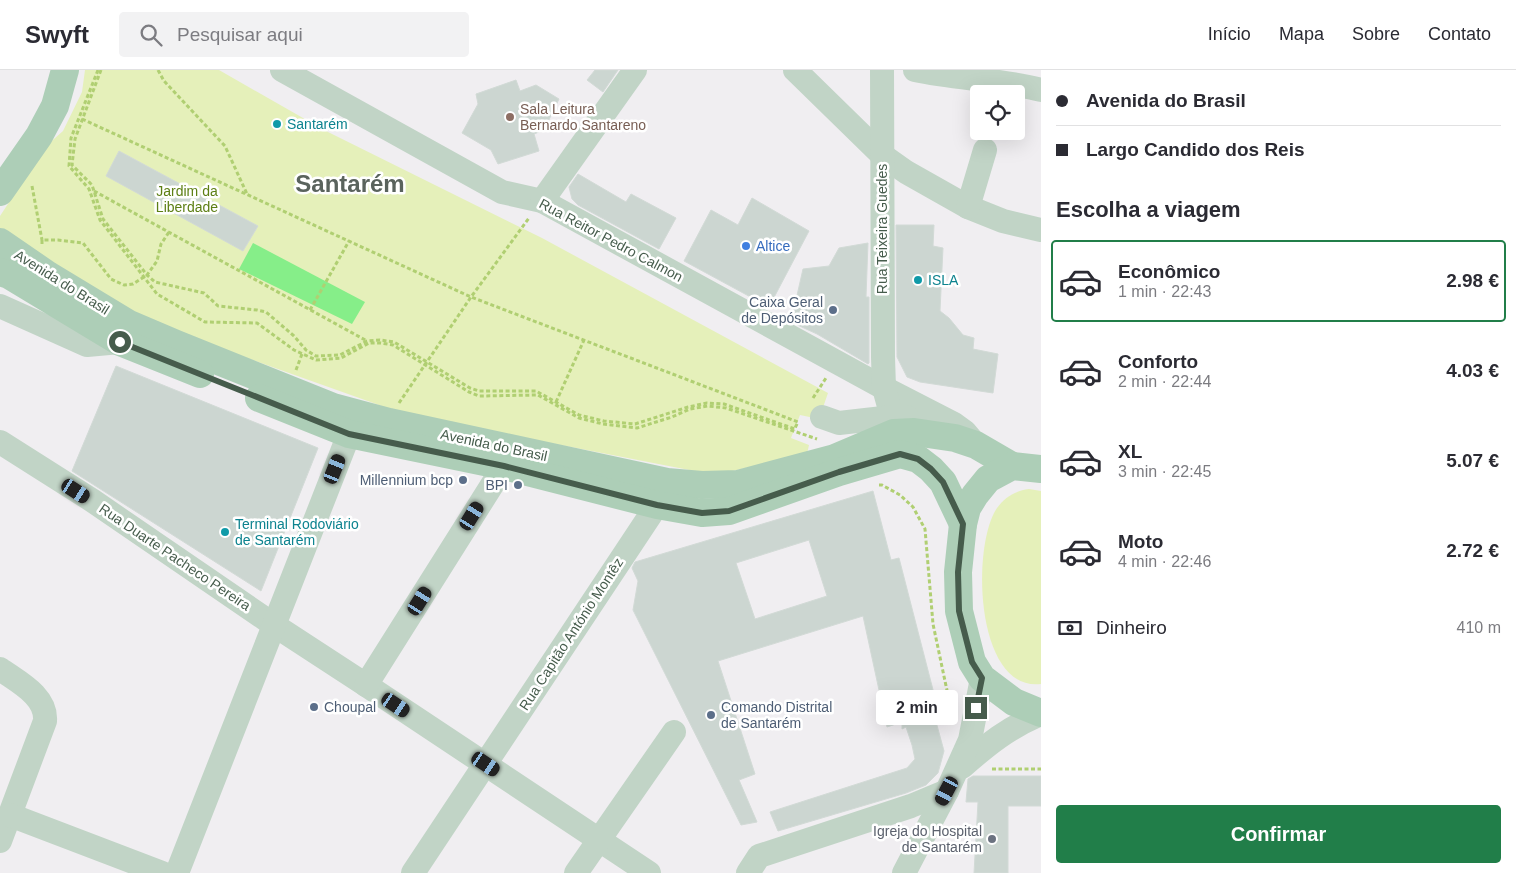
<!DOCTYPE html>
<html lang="pt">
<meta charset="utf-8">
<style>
:root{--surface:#fff;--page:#f2f2f3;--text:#2b2b33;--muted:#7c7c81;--line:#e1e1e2;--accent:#217e49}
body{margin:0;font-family:Helvetica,sans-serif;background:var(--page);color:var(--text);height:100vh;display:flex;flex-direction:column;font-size:19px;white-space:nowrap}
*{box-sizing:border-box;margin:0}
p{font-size:16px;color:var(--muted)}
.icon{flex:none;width:28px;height:28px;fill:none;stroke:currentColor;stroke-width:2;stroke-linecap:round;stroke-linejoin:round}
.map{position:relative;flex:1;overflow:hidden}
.sheet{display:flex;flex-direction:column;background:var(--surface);width:475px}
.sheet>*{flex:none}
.hud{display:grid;align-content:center;height:110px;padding:0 15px;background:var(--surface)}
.tools{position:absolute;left:970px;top:15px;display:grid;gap:10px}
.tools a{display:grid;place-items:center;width:55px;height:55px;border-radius:5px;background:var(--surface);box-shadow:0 5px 20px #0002;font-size:25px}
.end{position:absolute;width:22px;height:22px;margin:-11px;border:6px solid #465c4c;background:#fff;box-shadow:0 0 0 2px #fff}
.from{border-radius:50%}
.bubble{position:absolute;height:35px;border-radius:5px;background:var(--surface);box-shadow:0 5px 20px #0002;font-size:16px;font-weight:700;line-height:35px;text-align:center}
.car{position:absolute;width:15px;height:30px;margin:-15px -8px;border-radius:6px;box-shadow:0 0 4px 1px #0007;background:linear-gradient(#222 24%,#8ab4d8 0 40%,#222 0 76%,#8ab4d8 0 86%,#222 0)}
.hud b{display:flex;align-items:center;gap:18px;height:48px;font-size:19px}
.hud b+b{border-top:1px solid var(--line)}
.hud i{width:12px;height:12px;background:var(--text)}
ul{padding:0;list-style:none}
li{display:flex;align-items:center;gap:15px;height:82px;margin:0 10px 8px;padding:0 5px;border:2px solid transparent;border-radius:5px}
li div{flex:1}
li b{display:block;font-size:19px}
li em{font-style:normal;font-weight:700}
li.current{border-color:var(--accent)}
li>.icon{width:45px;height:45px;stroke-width:1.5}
h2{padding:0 15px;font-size:22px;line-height:60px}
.pay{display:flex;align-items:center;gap:12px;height:55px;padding:0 15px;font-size:19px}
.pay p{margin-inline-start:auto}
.action{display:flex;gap:10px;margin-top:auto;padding:10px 15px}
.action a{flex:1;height:58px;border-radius:5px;background:var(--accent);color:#fff;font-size:20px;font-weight:700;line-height:58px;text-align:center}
header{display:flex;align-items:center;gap:30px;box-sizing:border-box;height:70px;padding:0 25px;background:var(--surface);border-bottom:1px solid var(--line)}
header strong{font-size:24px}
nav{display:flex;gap:28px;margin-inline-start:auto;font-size:18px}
.search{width:350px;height:45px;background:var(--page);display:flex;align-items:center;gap:12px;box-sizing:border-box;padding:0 18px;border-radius:5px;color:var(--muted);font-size:19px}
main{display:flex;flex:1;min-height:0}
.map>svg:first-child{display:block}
</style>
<header>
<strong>Swyft</strong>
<div class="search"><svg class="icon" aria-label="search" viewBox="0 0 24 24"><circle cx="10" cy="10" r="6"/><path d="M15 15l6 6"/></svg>Pesquisar aqui</div>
<nav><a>Início</a><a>Mapa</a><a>Sobre</a><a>Contato</a></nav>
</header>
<main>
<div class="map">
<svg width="1041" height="803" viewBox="0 0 1041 803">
<rect width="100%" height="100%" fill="#f0eef1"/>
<g fill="#e5f0ba">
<polygon points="85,0 219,0 324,60 542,168 828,323 819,349 800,345 791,368 809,375 807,384 715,405 407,345 135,248 0,163 0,146 46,76 63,61 82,22"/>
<path d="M 1029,419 L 1041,421 L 1041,614 C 975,622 971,476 997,438 C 1005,427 1015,421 1029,419 Z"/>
</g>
<polygon fill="#86ee89" points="253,173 365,232 352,254 239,199"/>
<g fill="#ccd6d1" stroke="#d2dad6" fill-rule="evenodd">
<polygon points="595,0 618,0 603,22 587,10"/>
<polygon points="516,10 520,21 536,15 559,29 544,60 534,64 539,81 498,94 491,80 462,63 478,34 476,24"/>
<polygon points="119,81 258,156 243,181 106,106"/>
<polygon points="578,104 626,132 631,124 676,148 659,179 578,135 572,129 569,117"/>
<polygon points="752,128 809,161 769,237 684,191 711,140 738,155"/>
<polygon points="896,155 934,155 933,176 943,178 940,241 949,248 963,265 974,268 973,279 998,284 993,323 920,312 907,307 897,287"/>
<polygon points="868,173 866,227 869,227 869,293 868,294 817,264 791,252 803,199 829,196 839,178"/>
<polygon points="116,296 318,378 261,521 72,401"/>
<path d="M 873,421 L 891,490 L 899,488 L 940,647 L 935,648 L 944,681 L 938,703 L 926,715 L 906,723 L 778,761 L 770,742 L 907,698 L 915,689 L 912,675 L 906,657 L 902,659 L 902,652 L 887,657 L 863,546 L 718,591 L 755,704 L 739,710 L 757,752 L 741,755 L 633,540 L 638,511 L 632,498 L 635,492 ZM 809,470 L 827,526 L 755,549 L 736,493 Z"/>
<polygon points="973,706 1041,706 1041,736 1008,736 1008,803 974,803 978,732 966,732 968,709"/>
</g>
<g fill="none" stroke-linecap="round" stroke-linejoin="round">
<g stroke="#b0cf72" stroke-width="3" stroke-dasharray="4 2.5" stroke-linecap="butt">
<polyline points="98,0 71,68 69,96 89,119 100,150 157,224 205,252 257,253 294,280 316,290 341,288 369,273 381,273 393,275 469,322 479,326 538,325 579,348 603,354 637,358 672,347 690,339 708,336 726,338 817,369"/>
<polyline points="101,0 75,69 72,95 92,115 103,149 147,205 155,212 204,223 218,236 257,240 266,242 294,266 306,280 316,286 340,285 367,271 380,270 394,272 470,318 479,321 536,321 579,345 604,351 635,354 688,337 707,333 724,334 795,359"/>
<polyline points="158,0 164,11 225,76 247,124"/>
<polyline points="82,49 471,227 798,352 794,360"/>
<polyline points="32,116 42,170"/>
<polyline points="94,121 367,271"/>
<polyline points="42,174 42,170 58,170 83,173 111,209 124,215 133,214 147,205 157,191 161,174 169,162"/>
<polyline points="310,240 349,171"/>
<polyline points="296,300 302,284"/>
<polyline points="813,328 826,308"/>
<polyline points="556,332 584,270"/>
<polyline points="399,333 471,227 529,148"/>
<polyline points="879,415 882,415 900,425 913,437 925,459 933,554 953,649"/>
<polyline points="992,699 1041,699"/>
</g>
<g stroke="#c1d4c6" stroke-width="24">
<polyline points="282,0 502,122 542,131 884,318 954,354 965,362 976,375"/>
<polyline points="795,0 882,85 906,102 968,137 1003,151 1041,160"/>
<polyline points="882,0 883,287 884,318 892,347 894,363"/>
<path d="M 915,0 C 957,9 1000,9 1041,20"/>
<polyline points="542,131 635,0"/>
<polyline points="968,137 985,80"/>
<polyline points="0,236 87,275 120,272"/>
<polyline points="822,347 839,353 892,347 907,347"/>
<polyline points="0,372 93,431 274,555 366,615 649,803"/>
<path d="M 0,599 C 18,612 47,626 45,651 L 0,771"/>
<polyline points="366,615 504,396"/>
<path d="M 962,697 C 987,675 1009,657 1041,644"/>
<polyline points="10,745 162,803"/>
<polyline points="177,803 349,364"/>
<polyline points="413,803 657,435"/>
<polyline points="576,803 674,662"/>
<polyline points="748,803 759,786 911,736 947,721"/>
<polyline points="904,803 947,721 970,670 982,608"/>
</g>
<g stroke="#adceb7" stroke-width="28">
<polyline points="0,122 39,66 55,36 65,0"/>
<polyline points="0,172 48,205 129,254 176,274 333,337 389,352 667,412 702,415 738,414 835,388 894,363 914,362 955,368 976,375 1012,396"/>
<polyline points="0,202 9,205 120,272 200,304"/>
<polyline points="259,328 349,364 504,396 657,435 702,443 729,441 839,402 900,384 918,389 931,399 943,412 963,454"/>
<polyline points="1041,399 1012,396 988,409 975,425 967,438 963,454 958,502 959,541 972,592 982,608 1014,632 1041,643"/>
</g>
</g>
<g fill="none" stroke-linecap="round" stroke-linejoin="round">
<polyline stroke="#465c4c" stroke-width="6" points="120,272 349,364 504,396 657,435 702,443 729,441 839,402 900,384 918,389 931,399 943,412 963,454 958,502 959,541 972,592 982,608 976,638"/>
</g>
<circle fill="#8d6e63" stroke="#fff" stroke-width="2" cx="510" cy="47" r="5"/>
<g fill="#0f9aa8" stroke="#fff" stroke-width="2">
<circle cx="277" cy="54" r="5"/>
<circle cx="918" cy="210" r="5"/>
<circle cx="225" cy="462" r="5"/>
</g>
<circle fill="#3f7fe0" stroke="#fff" stroke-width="2" cx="746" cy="176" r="5"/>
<g fill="#5c6f8a" stroke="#fff" stroke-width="2">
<circle cx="833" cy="240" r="5"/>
<circle cx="463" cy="410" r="5"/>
<circle cx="518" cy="415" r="5"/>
<circle cx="314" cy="637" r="5"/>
<circle cx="711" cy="645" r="5"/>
</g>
<circle fill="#6b7280" stroke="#fff" stroke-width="2" cx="992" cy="769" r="5"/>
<g text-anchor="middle" stroke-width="5" stroke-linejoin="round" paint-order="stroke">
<g font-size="14" fill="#785e54" stroke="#fff" text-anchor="start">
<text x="520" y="44">Sala Leitura<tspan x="520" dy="16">Bernardo Santareno</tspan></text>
</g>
<g font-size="14" fill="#0d838f" stroke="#fff" text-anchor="start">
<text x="287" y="59">Santarém</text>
<text x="928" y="215">ISLA</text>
<text x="235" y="459">Terminal Rodoviário<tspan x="235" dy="16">de Santarém</tspan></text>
</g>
<g font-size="14" fill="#5d7f14" stroke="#fff">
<text x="187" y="126">Jardim da<tspan x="187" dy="16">Liberdade</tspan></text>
</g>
<g font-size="14" fill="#465c4c" stroke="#fff">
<text transform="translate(882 159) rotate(-90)" y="5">Rua Teixeira Guedes</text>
<text transform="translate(611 170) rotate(28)" y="5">Rua Reitor Pedro Calmon</text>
<text transform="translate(62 212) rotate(32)" y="5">Avenida do Brasil</text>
<text transform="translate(494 375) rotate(12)" y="5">Avenida do Brasil</text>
<text transform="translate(175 487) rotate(34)" y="5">Rua Duarte Pacheco Pereira</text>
<text transform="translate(571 564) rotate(-57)" y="5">Rua Capitão António Montêz</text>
</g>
<g font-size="14" fill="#366cbe" stroke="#fff" text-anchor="start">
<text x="756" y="181">Altice</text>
</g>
<g font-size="14" fill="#4e5e75" stroke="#fff" text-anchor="end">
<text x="823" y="237">Caixa Geral<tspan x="823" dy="16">de Depósitos</tspan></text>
<text x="453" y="415">Millennium bcp</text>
<text x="508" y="420">BPI</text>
<text x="324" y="642" text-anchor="start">Choupal</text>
<text x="721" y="642" text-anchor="start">Comando Distrital<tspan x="721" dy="16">de Santarém</tspan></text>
</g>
<g font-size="14" fill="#5b616d" stroke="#fff" text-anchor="end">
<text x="982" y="766">Igreja do Hospital<tspan x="982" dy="16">de Santarém</tspan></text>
</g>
<g font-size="24" font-weight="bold" fill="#5a635d" stroke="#fff">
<text x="350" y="122">Santarém</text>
</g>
</g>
</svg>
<div class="tools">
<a><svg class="icon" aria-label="locate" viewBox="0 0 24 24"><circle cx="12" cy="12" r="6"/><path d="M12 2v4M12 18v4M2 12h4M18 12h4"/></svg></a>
</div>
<i class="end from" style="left:120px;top:272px"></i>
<i class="end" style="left:976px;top:638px"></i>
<div class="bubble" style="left:876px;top:620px;width:82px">2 min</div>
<i class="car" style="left:335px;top:399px;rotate:22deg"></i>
<i class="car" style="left:76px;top:421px;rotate:123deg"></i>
<i class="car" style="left:472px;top:446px;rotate:32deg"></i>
<i class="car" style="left:420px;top:531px;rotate:32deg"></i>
<i class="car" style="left:396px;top:635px;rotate:124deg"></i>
<i class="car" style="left:486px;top:694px;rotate:124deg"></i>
<i class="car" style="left:947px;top:721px;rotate:208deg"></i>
</div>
<section class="sheet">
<div class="hud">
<b><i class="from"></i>Avenida do Brasil</b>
<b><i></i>Largo Candido dos Reis</b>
</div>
<h2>Escolha a viagem</h2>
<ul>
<li class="current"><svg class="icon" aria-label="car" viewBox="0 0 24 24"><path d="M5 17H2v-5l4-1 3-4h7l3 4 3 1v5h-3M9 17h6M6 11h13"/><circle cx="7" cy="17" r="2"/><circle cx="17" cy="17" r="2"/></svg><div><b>Econômico</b><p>1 min · 22:43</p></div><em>2.98 €</em></li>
<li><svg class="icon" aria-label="car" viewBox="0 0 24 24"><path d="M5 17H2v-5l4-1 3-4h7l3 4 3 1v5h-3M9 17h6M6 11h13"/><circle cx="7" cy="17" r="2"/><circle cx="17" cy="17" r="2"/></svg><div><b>Conforto</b><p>2 min · 22:44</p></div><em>4.03 €</em></li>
<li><svg class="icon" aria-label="car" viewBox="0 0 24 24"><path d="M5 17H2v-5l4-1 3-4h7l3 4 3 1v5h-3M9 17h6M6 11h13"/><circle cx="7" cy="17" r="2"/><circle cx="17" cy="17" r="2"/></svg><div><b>XL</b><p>3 min · 22:45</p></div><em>5.07 €</em></li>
<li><svg class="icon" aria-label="car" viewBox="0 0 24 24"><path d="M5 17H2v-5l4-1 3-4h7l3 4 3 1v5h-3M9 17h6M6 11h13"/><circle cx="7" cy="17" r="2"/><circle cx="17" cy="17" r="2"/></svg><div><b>Moto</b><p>4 min · 22:46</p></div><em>2.72 €</em></li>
</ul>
<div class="pay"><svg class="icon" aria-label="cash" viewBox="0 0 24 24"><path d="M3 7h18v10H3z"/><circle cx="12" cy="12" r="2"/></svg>Dinheiro<p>410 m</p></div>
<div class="action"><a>Confirmar</a></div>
</section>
</main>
